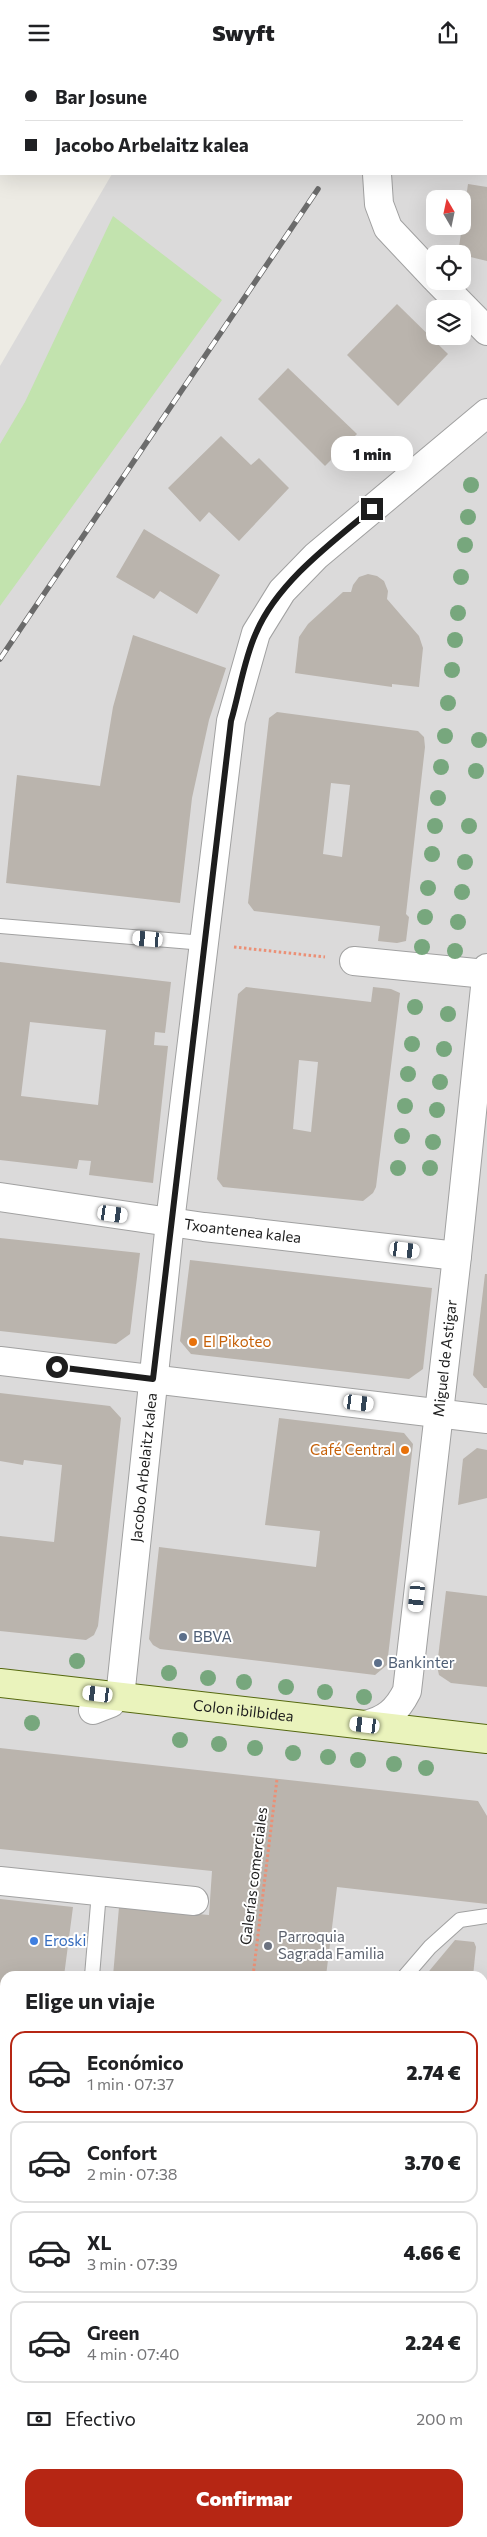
<!DOCTYPE html>
<html lang="es">
<meta charset="utf-8">
<style>
:root{--surface:#fff;--page:#f2f2f2;--text:#202124;--muted:#757577;--line:#e0e0e0;--accent:#b62614}
body{margin:0;font-family:Commissioner,sans-serif;background:var(--page);color:var(--text);height:100vh;display:flex;flex-direction:column;font-size:19px;white-space:nowrap}
*{box-sizing:border-box;margin:0}
p{font-size:16px;color:var(--muted)}
.icon{flex:none;width:28px;height:28px;fill:none;stroke:currentColor;stroke-width:2;stroke-linecap:round;stroke-linejoin:round}
.map{position:relative;flex:1;overflow:hidden}
.sheet{position:absolute;left:0px;top:1906px;width:488px;height:566px;display:flex;flex-direction:column;background:var(--surface);border-radius:15px 15px 0 0;box-shadow:0 5px 20px #0002}
.sheet>*{flex:none}
.guide{position:absolute;left:0px;top:0px;width:488px;height:110px;box-shadow:0 5px 20px #0002;display:grid;align-content:center;height:110px;padding:0 25px;background:var(--surface)}
.needle{width:32px;rotate:351deg}
.tools{position:absolute;left:426px;top:125px;display:grid;gap:10px}
.tools a{display:grid;place-items:center;width:45px;height:45px;border-radius:10px;background:var(--surface);box-shadow:0 5px 20px #0002;font-size:25px}
.end{position:absolute;width:22px;height:22px;margin:-11px;border:6px solid #1d1d1d;background:#fff;box-shadow:0 0 0 2px #fff}
.from{border-radius:50%}
.bubble{position:absolute;height:35px;border-radius:15px;background:var(--surface);box-shadow:0 5px 20px #0002;font-size:16px;font-weight:800;line-height:35px;text-align:center}
.car{position:absolute;width:15px;height:30px;margin:-15px -8px;border-radius:6px;box-shadow:0 0 4px 1px #0007;background:linear-gradient(#fff 24%,#345 0 40%,#fff 0 76%,#345 0 86%,#fff 0)}
.guide b{display:flex;align-items:center;gap:18px;height:48px;font-size:19px}
.guide b+b{border-top:1px solid var(--line)}
.guide i{width:12px;height:12px;background:var(--text)}
ul{padding:0;list-style:none}
li{display:flex;align-items:center;gap:15px;height:82px;margin:0 10px 8px;padding:0 15px;border:2px solid var(--line);border-radius:15px}
li div{flex:1}
li b{display:block;font-size:19px}
li em{font-style:normal;font-weight:800}
li.on{border-color:var(--accent)}
li>.icon{width:45px;height:45px;stroke-width:1.5}
h2{padding:0 25px;font-size:22px;line-height:60px}
.pay{display:flex;align-items:center;gap:12px;height:55px;padding:0 25px;font-size:19px}
.pay p{margin-inline-start:auto}
.action{display:flex;gap:10px;margin-top:auto;padding:10px 25px}
.action a{flex:1;height:58px;border-radius:15px;background:var(--accent);color:#fff;font-size:20px;font-weight:800;line-height:58px;text-align:center}
header{display:flex;justify-content:space-between;align-items:center;height:65px;padding:0 25px;background:var(--surface);font-size:22px;font-weight:800}
.map>svg:first-child{display:block}
</style>
<header><svg class="icon" aria-label="menu" viewBox="0 0 24 24"><path d="M4 6h16M4 12h16M4 18h16"/></svg>Swyft<svg class="icon" aria-label="share" viewBox="0 0 24 24"><path d="M12 15V3M7 8l5-5 5 5M5 13v7h14v-7"/></svg></header>
<div class="map">
<svg width="487" height="2472" viewBox="0 0 487 2472">
<rect width="100%" height="100%" fill="#edebe4"/>
<path fill="#dbdada" fill-rule="evenodd" d="M 175,0 L 487,0 L 487,2472 L 0,2472 L 0,301 L 112,109 L 486,109 L 486,1 ZM 435,134 L 462,134 L 462,161 L 435,161 ZM 435,189 L 462,189 L 462,216 L 435,216 ZM 435,244 L 462,244 L 462,271 L 435,271 ZM 5,1911 L 482,1911 L 482,2468 L 5,2468 Z"/>
<polygon fill="#c2e3ae" points="113,151 222,235 0,541 0,379 25,337"/>
<g fill="#bab4ad" fill-rule="evenodd">
<polygon points="468,119 487,122 487,196 458,189"/>
<polygon points="397,239 448,289 398,341 347,290"/>
<polygon points="288,303 357,369 325,401 258,334"/>
<polygon points="221,371 251,400 259,393 289,423 239,476 209,447 200,457 168,423"/>
<polygon points="144,464 220,510 197,549 160,526 154,534 116,512"/>
<polygon points="368,509 377,511 384,516 388,526 387,534 419,571 423,583 419,622 392,619 392,622 295,608 299,572 308,559 343,527 351,527 353,520 359,512"/>
<polygon points="133,570 226,603 209,655 192,733 180,838 6,818 17,710 100,721 113,642"/>
<path d="M 277,647 L 418,666 L 424,672 L 425,682 L 406,849 L 409,852 L 406,876 L 397,878 L 378,876 L 380,861 L 254,846 L 248,838 L 269,653 ZM 331,718 L 350,720 L 342,792 L 323,789 Z"/>
<path d="M 0,897 L 171,917 L 165,968 L 155,967 L 154,980 L 168,981 L 153,1118 L 89,1110 L 91,1096 L 79,1095 L 77,1104 L 0,1095 ZM 30,957 L 106,965 L 98,1040 L 21,1031 Z"/>
<path d="M 246,922 L 371,937 L 373,922 L 391,924 L 400,928 L 376,1122 L 373,1128 L 363,1136 L 223,1122 L 217,1114 L 238,929 ZM 299,995 L 318,997 L 311,1067 L 293,1064 Z"/>
<polygon points="0,1173 140,1188 130,1269 116,1279 0,1266"/>
<polygon points="190,1195 432,1223 423,1304 409,1314 191,1289 180,1276"/>
<polygon points="485,1209 487,1209 487,1323 484,1323 473,1310"/>
<polygon points="0,1328 110,1341 121,1353 98,1561 94,1570 86,1575 0,1566 0,1471 54,1477 62,1400 24,1395 23,1400 0,1396"/>
<polygon points="279,1353 404,1368 413,1379 387,1600 375,1610 160,1584 153,1580 149,1574 159,1482 316,1502 320,1466 265,1460"/>
<polygon points="477,1383 487,1385 487,1433 458,1440 463,1394"/>
<polygon points="446,1526 487,1531 487,1622 451,1618 439,1610 437,1601"/>
<polygon points="0,1683 478,1736 487,1751 487,1839 337,1822 326,1911 113,1911 119,1842 209,1850 212,1806 0,1784"/>
<polygon points="0,1834 73,1842 64,1911 5,1911 5,2075 0,2075"/>
<polygon points="455,1875 474,1877 476,1882 473,1911 425,1911"/>
<polygon points="0,2125 5,2125 5,2468 47,2468 46,2472 0,2472"/>
<polygon points="105,2468 188,2468 187,2472 104,2472"/>
<rect x="318" y="2468" width="95" height="4"/>
</g>
<g fill="none" stroke-linecap="round" stroke-linejoin="round">
<g stroke="#a1a1a1" stroke-width="16">
<g id="service">
<polyline points="0,861 204,878"/>
<polyline points="92,1911 99,1827"/>
<polyline points="405,1911 430,1882 460,1855 487,1851"/>
</g>
</g>
<g stroke="#a1a1a1" stroke-width="30">
<g id="minor">
<polyline points="377,109 379,139 388,163 435,213"/>
<polyline points="438,216 487,266"/>
<polyline points="354,896 486,909"/>
<path id="s1" d="M 0,1132 L 204,1162 L 457,1191"/>
<polyline points="0,1296 487,1354"/>
<path id="s2" d="M 93,1645 L 111,1638 L 121,1623 L 170,1157 L 231,656 L 256,568 L 282,526 L 316,491 L 487,348"/>
<path id="s3" d="M 365,1660 C 386,1655 397,1646 407,1626 L 457,1191 L 487,903"/>
<polyline points="0,1816 194,1836"/>
<polyline points="0,2083 5,2083"/>
<polyline points="71,2472 71,2468"/>
</g>
</g>
<g stroke="#55680f" stroke-width="30">
<g id="secondary">
<path id="s4" d="M 0,1618 L 487,1674"/>
<polyline points="482,2180 487,2135"/>
<polyline points="482,2431 487,2389"/>
<polyline points="451,2472 452,2468"/>
<polyline points="478,2472 479,2468"/>
</g>
</g>
<g stroke="#eb9076" stroke-width="3" stroke-dasharray="2.5 2.5" stroke-linecap="butt">
<polyline points="234,882 325,892"/>
<polyline points="253,1911 277,1714"/>
</g>
<use href="#service" stroke="#fff" stroke-width="14"/>
<use href="#minor" stroke="#fff" stroke-width="28"/>
<use href="#secondary" stroke="#eaf3bc" stroke-width="28"/>
<g stroke="#6b6b6b" stroke-width="5.5">
<g id="rail">
<polyline points="10,1 11,0"/>
<polyline points="0,18 1,16"/>
<polyline points="0,594 318,124"/>
</g>
</g>
<use href="#rail" stroke="#fff" stroke-width="4" stroke-dasharray="11" stroke-linecap="butt"/>
</g>
<g fill="#77a77d">
<circle cx="471" cy="420" r="8"/>
<circle cx="468" cy="452" r="8"/>
<circle cx="465" cy="480" r="8"/>
<circle cx="461" cy="512" r="8"/>
<circle cx="458" cy="548" r="8"/>
<circle cx="455" cy="575" r="8"/>
<circle cx="452" cy="605" r="8"/>
<circle cx="448" cy="638" r="8"/>
<circle cx="445" cy="671" r="8"/>
<circle cx="479" cy="675" r="8"/>
<circle cx="441" cy="702" r="8"/>
<circle cx="476" cy="706" r="8"/>
<circle cx="438" cy="733" r="8"/>
<circle cx="435" cy="761" r="8"/>
<circle cx="469" cy="761" r="8"/>
<circle cx="432" cy="789" r="8"/>
<circle cx="465" cy="797" r="8"/>
<circle cx="428" cy="823" r="8"/>
<circle cx="462" cy="827" r="8"/>
<circle cx="425" cy="852" r="8"/>
<circle cx="458" cy="857" r="8"/>
<circle cx="422" cy="882" r="8"/>
<circle cx="455" cy="886" r="8"/>
<circle cx="415" cy="942" r="8"/>
<circle cx="448" cy="949" r="8"/>
<circle cx="412" cy="979" r="8"/>
<circle cx="444" cy="984" r="8"/>
<circle cx="408" cy="1009" r="8"/>
<circle cx="440" cy="1017" r="8"/>
<circle cx="405" cy="1041" r="8"/>
<circle cx="437" cy="1045" r="8"/>
<circle cx="402" cy="1071" r="8"/>
<circle cx="433" cy="1077" r="8"/>
<circle cx="398" cy="1103" r="8"/>
<circle cx="430" cy="1103" r="8"/>
<circle cx="77" cy="1596" r="8"/>
<circle cx="169" cy="1608" r="8"/>
<circle cx="208" cy="1613" r="8"/>
<circle cx="244" cy="1617" r="8"/>
<circle cx="286" cy="1622" r="8"/>
<circle cx="325" cy="1627" r="8"/>
<circle cx="364" cy="1632" r="8"/>
<circle cx="32" cy="1658" r="8"/>
<circle cx="180" cy="1675" r="8"/>
<circle cx="219" cy="1679" r="8"/>
<circle cx="255" cy="1683" r="8"/>
<circle cx="293" cy="1688" r="8"/>
<circle cx="328" cy="1692" r="8"/>
<circle cx="358" cy="1695" r="8"/>
<circle cx="394" cy="1699" r="8"/>
<circle cx="426" cy="1703" r="8"/>
</g>
<g fill="none" stroke-linecap="round" stroke-linejoin="round">
<path stroke="#1d1d1d" stroke-width="6" d="M 57,1302 L 153,1314 L 231,656 C 239,629 244,594 256,568 C 277,518 331,478 372,444"/>
</g>
<g fill="#e8710a" stroke="#fff" stroke-width="2">
<circle cx="193" cy="1277" r="5"/>
<circle cx="405" cy="1385" r="5"/>
</g>
<g fill="#5c6f8a" stroke="#fff" stroke-width="2">
<circle cx="183" cy="1572" r="5"/>
<circle cx="378" cy="1598" r="5"/>
</g>
<circle fill="#3f7fe0" stroke="#fff" stroke-width="2" cx="34" cy="1876" r="5"/>
<circle fill="#6b7280" stroke="#fff" stroke-width="2" cx="268" cy="1881" r="5"/>
<g text-anchor="middle" stroke-width="4" stroke-linejoin="round" paint-order="stroke">
<g font-size="15" fill="#1d1d1d" stroke="#fff">
<text dy="5" stroke="none"><textPath href="#s1" startOffset="245">Txoantenea kalea</textPath></text>
<text dy="5" stroke="none"><textPath href="#s3" startOffset="391">Miguel de Astigar</textPath></text>
<text dy="5" stroke="none"><textPath href="#s2" startOffset="259">Jacobo Arbelaitz kalea</textPath></text>
<text dy="5" stroke="none"><textPath href="#s4" startOffset="245">Colon ibilbidea</textPath></text>
<text transform="translate(254 1811) rotate(-83)" y="5">Galerías comerciales</text>
</g>
<g font-size="15" fill="#c56008" stroke="#fff" text-anchor="start">
<text x="203" y="1282">El Pikoteo</text>
<text x="395" y="1390" text-anchor="end">Café Central</text>
</g>
<g font-size="15" fill="#4e5e75" stroke="#fff" text-anchor="start">
<text x="193" y="1577">BBVA</text>
<text x="388" y="1603">Bankinter</text>
</g>
<g font-size="15" fill="#5b616d" stroke="#fff" text-anchor="start">
<text x="278" y="1877">Parroquia<tspan x="278" dy="17">Sagrada Familia</tspan></text>
</g>
<g font-size="15" fill="#366cbe" stroke="#fff" text-anchor="start">
<text x="44" y="1881">Eroski</text>
</g>
</g>
</svg>
<div class="tools">
<a><svg class="needle" viewBox="-14 -14 28 28"><path d="M0-13l5 13h-10z" fill="#e53935"/><path d="M0 13l5-13h-10z" fill="#757577"/></svg></a>
<a><svg class="icon" aria-label="locate" viewBox="0 0 24 24"><circle cx="12" cy="12" r="6"/><path d="M12 2v4M12 18v4M2 12h4M18 12h4"/></svg></a>
<a><svg class="icon" aria-label="layers" viewBox="0 0 24 24"><path d="M12 4l9 5-9 5-9-5zM3 14l9 5 9-5"/></svg></a>
</div>
<i class="end from" style="left:57px;top:1302px"></i>
<i class="end" style="left:372px;top:444px"></i>
<div class="bubble" style="left:331px;top:371px;width:82px">1 min</div>
<i class="car" style="left:148px;top:874px;rotate:275deg"></i>
<i class="car" style="left:113px;top:1149px;rotate:98deg"></i>
<i class="car" style="left:405px;top:1185px;rotate:97deg"></i>
<i class="car" style="left:359px;top:1338px;rotate:97deg"></i>
<i class="car" style="left:417px;top:1532px;rotate:186deg"></i>
<i class="car" style="left:98px;top:1629px;rotate:277deg"></i>
<i class="car" style="left:365px;top:1660px;rotate:277deg"></i>
<div class="guide">
<b><i class="from"></i>Bar Josune</b>
<b><i></i>Jacobo Arbelaitz kalea</b>
</div>
<section class="sheet">
<h2>Elige un viaje</h2>
<ul>
<li class="on"><svg class="icon" aria-label="car" viewBox="0 0 24 24"><path d="M5 17H2v-5l4-1 3-4h7l3 4 3 1v5h-3M9 17h6M6 11h13"/><circle cx="7" cy="17" r="2"/><circle cx="17" cy="17" r="2"/></svg><div><b>Económico</b><p>1 min · 07:37</p></div><em>2.74 €</em></li>
<li><svg class="icon" aria-label="car" viewBox="0 0 24 24"><path d="M5 17H2v-5l4-1 3-4h7l3 4 3 1v5h-3M9 17h6M6 11h13"/><circle cx="7" cy="17" r="2"/><circle cx="17" cy="17" r="2"/></svg><div><b>Confort</b><p>2 min · 07:38</p></div><em>3.70 €</em></li>
<li><svg class="icon" aria-label="car" viewBox="0 0 24 24"><path d="M5 17H2v-5l4-1 3-4h7l3 4 3 1v5h-3M9 17h6M6 11h13"/><circle cx="7" cy="17" r="2"/><circle cx="17" cy="17" r="2"/></svg><div><b>XL</b><p>3 min · 07:39</p></div><em>4.66 €</em></li>
<li><svg class="icon" aria-label="car" viewBox="0 0 24 24"><path d="M5 17H2v-5l4-1 3-4h7l3 4 3 1v5h-3M9 17h6M6 11h13"/><circle cx="7" cy="17" r="2"/><circle cx="17" cy="17" r="2"/></svg><div><b>Green</b><p>4 min · 07:40</p></div><em>2.24 €</em></li>
</ul>
<div class="pay"><svg class="icon" aria-label="cash" viewBox="0 0 24 24"><path d="M3 7h18v10H3z"/><circle cx="12" cy="12" r="2"/></svg>Efectivo<p>200 m</p></div>
<div class="action"><a>Confirmar</a></div>
</section>
</div>
